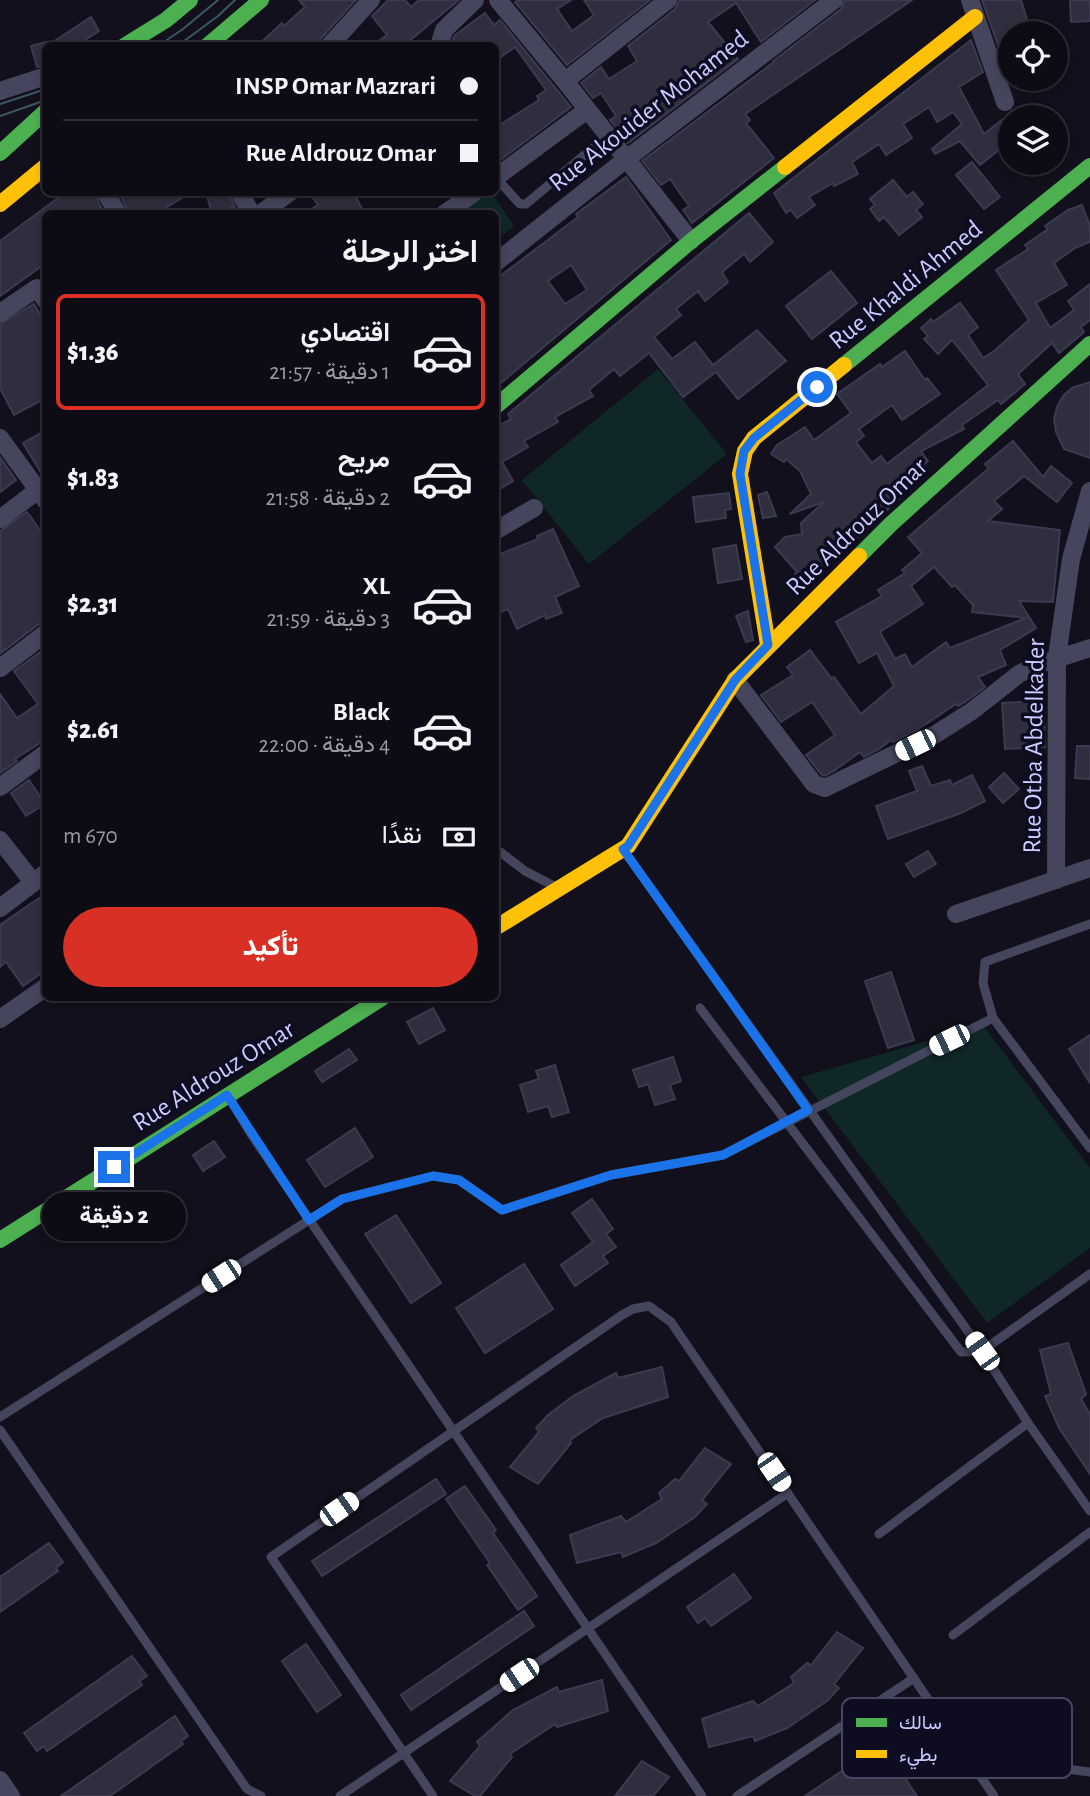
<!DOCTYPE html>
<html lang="ar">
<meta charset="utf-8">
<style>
:root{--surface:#0d0c15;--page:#1b1a22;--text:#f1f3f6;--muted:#9a9ba0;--line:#2d2c34;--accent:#d93025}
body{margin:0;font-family:"Alegreya Sans",Vazirmatn,sans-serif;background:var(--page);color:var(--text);direction:rtl;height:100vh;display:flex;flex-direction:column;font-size:26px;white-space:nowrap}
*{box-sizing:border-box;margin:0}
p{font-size:23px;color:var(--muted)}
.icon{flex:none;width:38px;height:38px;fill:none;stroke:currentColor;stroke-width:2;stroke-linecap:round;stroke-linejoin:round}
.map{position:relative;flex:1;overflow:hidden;direction:ltr}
.panel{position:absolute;left:42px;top:210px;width:457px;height:791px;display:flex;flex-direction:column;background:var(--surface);border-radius:10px;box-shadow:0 4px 10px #0003,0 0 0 2px var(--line);direction:rtl}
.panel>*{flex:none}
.top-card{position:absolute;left:42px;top:42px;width:457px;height:154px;border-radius:10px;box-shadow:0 4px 10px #0003,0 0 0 2px var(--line);direction:rtl;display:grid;align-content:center;height:154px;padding:0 21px;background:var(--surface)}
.fabs{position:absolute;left:998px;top:21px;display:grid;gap:14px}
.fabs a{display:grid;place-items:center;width:70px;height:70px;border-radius:50%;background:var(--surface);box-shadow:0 4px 10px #0003,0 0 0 2px var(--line);font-size:35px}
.end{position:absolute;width:32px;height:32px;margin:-16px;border:9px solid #1a73e8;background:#fff;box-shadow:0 0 0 4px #fff}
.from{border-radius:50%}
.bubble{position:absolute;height:49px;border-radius:24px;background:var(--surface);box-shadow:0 4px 10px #0003,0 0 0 2px var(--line);font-size:23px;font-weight:800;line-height:49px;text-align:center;direction:rtl}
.car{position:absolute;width:21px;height:42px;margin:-21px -10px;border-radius:9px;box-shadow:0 0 5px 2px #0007;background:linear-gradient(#fff 24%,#345 0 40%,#fff 0 76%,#345 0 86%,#fff 0)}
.top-card b{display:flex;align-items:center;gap:24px;height:66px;font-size:26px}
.top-card b+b{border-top:2px solid var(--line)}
.top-card i{width:18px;height:18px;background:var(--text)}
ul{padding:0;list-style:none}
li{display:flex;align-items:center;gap:21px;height:116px;margin:0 14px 10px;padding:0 7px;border:4px solid transparent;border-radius:10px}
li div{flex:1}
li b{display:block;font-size:26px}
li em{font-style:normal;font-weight:800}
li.active{border-color:var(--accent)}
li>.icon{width:63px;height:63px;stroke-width:1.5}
h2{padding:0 21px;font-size:32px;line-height:84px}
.pay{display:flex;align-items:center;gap:18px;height:77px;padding:0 21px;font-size:26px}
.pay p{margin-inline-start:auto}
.primary-button{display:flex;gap:14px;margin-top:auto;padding:14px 21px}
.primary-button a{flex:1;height:80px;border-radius:42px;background:var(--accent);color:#fff;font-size:28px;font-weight:800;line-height:80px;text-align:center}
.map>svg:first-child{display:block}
</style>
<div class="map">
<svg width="1090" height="1796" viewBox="0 0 1090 1796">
<rect width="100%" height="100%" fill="#11101c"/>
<g fill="#0f2726">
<polygon points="483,193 492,193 514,226 495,241 495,214 456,214"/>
<polygon points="658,369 727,454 589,564 522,480"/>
<polygon points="983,1025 1090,1168 1090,1248 987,1323 801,1077"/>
</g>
<g fill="#2e2e3e" stroke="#3c3a50" stroke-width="2" fill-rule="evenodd">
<polygon points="299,0 356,0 314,46 257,46 282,23 284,26 305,7"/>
<polygon points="388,0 405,0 411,7 419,0 459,0 403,46 372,46 387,35 372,16"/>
<polygon points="519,0 571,0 557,9 572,31 594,15 584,0 650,0 567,65 515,2"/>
<polygon points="679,0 815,0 761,42 736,3 708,22 738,59 628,143 610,120 616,116 601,93 593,98 581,83 601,67 609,79 637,61 628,46 675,9"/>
<polygon points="845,0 912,0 745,114 750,120 746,123 774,158 692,223 683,210 689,206 670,179 661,185 642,161 774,62 773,61 841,9"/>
<polygon points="982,0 1021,0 1031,33 1010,33 1010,79"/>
<polygon points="1070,0 1090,0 1090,21 1071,22"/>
<polygon points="485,13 494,25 500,20 571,107 495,164 495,128 539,100 537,96 546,90 515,47 495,61 495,46 458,46 453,39 454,36"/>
<polygon points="91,17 99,31 76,46 47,46"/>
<polygon points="971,40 983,72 959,87 984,134 1002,120 1010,130 1010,141 980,165 960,141 935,154 932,149 962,124 953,112 937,122 929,107 903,124 912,138 886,155 879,144 852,162 858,174 834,186 833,183 809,197 815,205 797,218 791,210 786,213 774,193"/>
<polygon points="46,42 46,65 37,67 31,46"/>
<polygon points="972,162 1000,197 984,209 956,175"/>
<path d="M 626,177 L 671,240 L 495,388 L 495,280 L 578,217 L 576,214 ZM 571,265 L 587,290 L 565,304 L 548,281 Z"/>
<polygon points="893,180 907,197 913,192 923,204 916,210 922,217 899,235 884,217 879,221 870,209 875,205 870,199"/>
<polygon points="66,192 94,192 104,214 46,214 46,263 0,296 0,241"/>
<polygon points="119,192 192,192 167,207 171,214 129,214"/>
<polygon points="206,192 228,192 235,207 212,214"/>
<polygon points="309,192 353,192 365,214 303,214 318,205"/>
<polygon points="1082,205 1090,226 1090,242 1075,248 1054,263 1067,285 1036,303 1050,328 1074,310 1068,301 1090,284 1090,320 1081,327 1084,332 1059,353 1052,343 1018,374 1025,384 1012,395 1001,404 998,400 962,425 964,429 921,451 928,461 895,487 903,495 851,544 850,543 801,587 792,577 797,572 775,547 785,537 802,534 801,523 824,502 790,514 811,494 800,471 786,459 784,462 771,454 777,445 805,427 814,440 851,413 837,394 880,364 882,367 905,351 925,380 927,378 940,394 902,420 892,405 859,429 864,436 856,442 872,463 881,456 887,464 988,385 952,340 938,354 924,339 928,336 921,328 931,319 933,322 960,303 978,327 968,335 983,358 994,351 1029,320 996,270 1028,249 1025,245 1048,229 1045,226 1068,210"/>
<polygon points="749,213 773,242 750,262 744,254 722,272 728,282 705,301 698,291 676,309 681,315 654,337 672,359 695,342 713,365 757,330 786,361 738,399 716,372 683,397 649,353 620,376 614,369 589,390 593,396 555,417 558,422 524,441 528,447 502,462 513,481 495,492 495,428 511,419 508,414"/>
<polygon points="831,271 857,303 812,339 786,306"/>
<polygon points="34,304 46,325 46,398 14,415 0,388 0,324"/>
<polygon points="1090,382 1090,458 1064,449 1056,432 1054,419 1057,407 1063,396 1072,388"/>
<polygon points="46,430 46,481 23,443"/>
<path d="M 1013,441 L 1043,477 L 1051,466 L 1072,483 L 1057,502 L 1024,476 L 994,501 L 1002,509 L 988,521 L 1060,530 L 1053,602 L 1019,601 L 1036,628 L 1000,650 L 1006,665 L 978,677 L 985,687 L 965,702 L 958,706 L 956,704 L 917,730 L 893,742 L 891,740 L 879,749 L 864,757 L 860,752 L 834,771 L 824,776 L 821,774 L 806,755 L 835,735 L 812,702 L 781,722 L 761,695 L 793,675 L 787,667 L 810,650 L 832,679 L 834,677 L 861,714 L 894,686 L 877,653 L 859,663 L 836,622 L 882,596 L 878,590 L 905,573 L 902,570 L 922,553 L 908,537 L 989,468 L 985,464 ZM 934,567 L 952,587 L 955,585 L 973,605 L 972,612 L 1026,618 L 950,648 L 946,642 L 912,667 L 905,654 L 895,659 L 880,632 L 923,604 L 911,586 Z"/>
<polygon points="0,457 16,480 0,492"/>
<polygon points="767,492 776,516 763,518 758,495"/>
<polygon points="729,493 731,509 725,510 726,518 696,522 693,497"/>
<polygon points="27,512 46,538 46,622 39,624 1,653 0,531"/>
<polygon points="553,529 579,586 555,597 562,613 546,619 545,615 517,629 508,609 495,614 495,556 538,539 537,536"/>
<polygon points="736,545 742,579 718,583 713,549"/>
<polygon points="748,611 753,640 746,642 736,616"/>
<polygon points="46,648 46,739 15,759 17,761 0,773 0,694 17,718 38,704 14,671"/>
<polygon points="1044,701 1045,747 1005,749 1002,703"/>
<polygon points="1077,746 1090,746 1090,779 1075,778"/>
<polygon points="922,766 931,786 950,780 952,785 972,775 985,801 961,813 888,839 876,806 917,791 909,771"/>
<polygon points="1004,773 1019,789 1003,803 989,787"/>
<polygon points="29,780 45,804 26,816 11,793"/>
<polygon points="928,851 936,864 914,877 906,864"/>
<polygon points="39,898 46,907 46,970 23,986 6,962 0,967 0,925"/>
<polygon points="891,972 914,1040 888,1048 865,981"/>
<polygon points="433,1008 445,1030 419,1044 407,1022"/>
<polygon points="1090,1035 1090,1083 1069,1049"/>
<polygon points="349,1049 357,1060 322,1082 315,1071"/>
<polygon points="673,1057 681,1081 670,1085 675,1099 655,1105 648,1084 639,1087 633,1070"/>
<polygon points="555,1065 569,1112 552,1117 548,1106 528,1112 520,1085 539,1079 536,1071"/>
<polygon points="355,1128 373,1157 325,1187 307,1160"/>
<polygon points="214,1141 225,1157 203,1171 193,1155"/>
<polygon points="592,1199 613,1229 606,1234 616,1247 603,1256 608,1263 575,1286 561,1265 593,1242 572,1213"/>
<polygon points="396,1215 441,1283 411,1303 365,1234"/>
<polygon points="524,1264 553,1309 485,1353 456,1308"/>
<polygon points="1068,1343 1086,1394 1081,1399 1090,1414 1090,1474 1059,1428 1045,1396 1051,1394 1040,1350"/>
<polygon points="662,1367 668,1397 603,1418 570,1440 571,1443 538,1484 510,1467 539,1432 536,1428 548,1415 573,1396 616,1373 618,1378"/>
<polygon points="705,1448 731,1464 702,1500 707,1504 695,1517 656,1543 623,1557 621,1552 577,1563 570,1535 621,1516 626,1522 662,1499 659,1493 675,1479 679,1481"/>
<polygon points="436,1479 446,1494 322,1576 312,1561"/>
<polygon points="465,1486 496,1530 493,1533 537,1596 518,1610 487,1565 490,1563 446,1499"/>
<polygon points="49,1543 63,1562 56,1568 58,1571 0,1612 0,1577"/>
<polygon points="734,1574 751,1598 711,1626 705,1618 698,1623 687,1607"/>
<polygon points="524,1611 534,1626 411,1710 401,1695"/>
<polygon points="837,1632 863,1648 834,1684 839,1688 827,1701 787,1728 755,1741 753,1736 709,1747 702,1719 753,1701 758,1706 794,1683 791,1677 807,1663 811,1665"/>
<polygon points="306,1644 341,1695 317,1712 282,1661"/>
<polygon points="132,1656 147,1676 139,1681 142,1685 47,1751 44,1746 37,1751 24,1733"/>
<polygon points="602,1680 608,1711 557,1727 555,1724 510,1754 512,1757 480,1796 475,1796 450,1781 480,1746 477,1742 513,1710 557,1687 559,1692"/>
<polygon points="175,1716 188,1736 181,1741 183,1744 144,1772 110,1796 61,1796"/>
<polygon points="858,1760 866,1772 880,1762 889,1774 898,1768 917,1796 805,1796"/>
<polygon points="642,1761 669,1777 653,1796 615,1796"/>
</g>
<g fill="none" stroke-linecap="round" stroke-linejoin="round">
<g stroke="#45465d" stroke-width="9">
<polyline points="496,178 520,204 526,204 607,136"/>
<polyline points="495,848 525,871 558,888"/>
<polyline points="624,851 982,1351 1028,1423 1090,1511"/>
<polyline points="700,1008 961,1352 982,1351 1090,1274"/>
<polyline points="993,1018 1090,1148"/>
<polyline points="228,1096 251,1134 702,1796"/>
<polyline points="0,1417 342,1199 433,1176 459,1180 502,1210 611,1175 723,1155 993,1018 983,983 985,962 1090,924"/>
<polyline points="0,1430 247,1789 261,1796"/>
<polyline points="879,1534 1028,1423"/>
<polyline points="953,1635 1090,1532"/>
<polyline points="1051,1767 1090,1772"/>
<polyline points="340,1796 788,1493"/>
<polyline points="433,1796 271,1557 622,1315 633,1309 649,1306 671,1322 994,1796"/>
<polyline points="737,1796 914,1678"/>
</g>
<g stroke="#45465d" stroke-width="18">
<polyline points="498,0 565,81 691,241"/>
<polyline points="970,0 1005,102"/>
<polyline points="329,46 371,0"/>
<polyline points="439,46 444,30 475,0"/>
<polyline points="565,81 668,0"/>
<polyline points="0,91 46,76"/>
<polyline points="495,178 587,110"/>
<polyline points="105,192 118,214"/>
<polyline points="239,192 252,214"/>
<polyline points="260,214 290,192"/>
<polyline points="444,214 475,192"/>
<polyline points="495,263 625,160 834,0"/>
<polyline points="0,313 37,288 46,301"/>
<polyline points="0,438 46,501"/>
<polyline points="0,519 38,490"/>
<polyline points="495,531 534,508"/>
<polyline points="0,668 46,633"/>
<polyline points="735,680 814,784 825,788 936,734 972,711 1019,674 1037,665 1090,648"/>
<polyline points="0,787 46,753"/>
<polyline points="0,840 33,882"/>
<polyline points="1056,880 1057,657 1071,559 1090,491"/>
<polyline points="0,908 46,873"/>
<polyline points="956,914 1090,868"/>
<polyline points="0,1019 46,987"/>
<polyline points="0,1780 11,1796"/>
</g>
<g stroke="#4caf50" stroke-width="16">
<polyline points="124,46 166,20 190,0"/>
<polyline points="207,46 261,0"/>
<polyline points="0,153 46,111"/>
<polyline points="844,365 1090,166"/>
<polyline points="495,407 691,241 785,167"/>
<polyline points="859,556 891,524 1090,344"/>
<polyline points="0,1240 382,998"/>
</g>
<g stroke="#ffc107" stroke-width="16">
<polyline points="785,167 975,17"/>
<polyline points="0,204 46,166"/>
<polyline points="768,645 740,474 745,451 754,438 844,365"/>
<polyline points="495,928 628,846 735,680 859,556"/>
</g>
<g stroke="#3d5765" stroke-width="2">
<polyline points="180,44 218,16 235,0"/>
<polyline points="158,46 183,29 218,0"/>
<polyline points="0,104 46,89"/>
<polyline points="0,116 46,100"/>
</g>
</g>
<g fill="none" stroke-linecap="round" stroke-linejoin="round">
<polyline stroke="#1a73e8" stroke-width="9" points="114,1167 227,1095 309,1220 342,1199 433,1176 459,1180 502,1210 611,1175 723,1155 808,1110 623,849 628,846 735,680 768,645 740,474 744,451 754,438 817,387"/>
</g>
<g text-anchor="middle" stroke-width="7" stroke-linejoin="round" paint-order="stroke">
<g font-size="26" fill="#cccbff" stroke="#0d0c20">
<text transform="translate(648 110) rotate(-38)" y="9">Rue Akouider Mohamed</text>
<text transform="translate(905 284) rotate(-39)" y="9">Rue Khaldi Ahmed</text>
<text transform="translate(856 526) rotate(-44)" y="9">Rue Aldrouz Omar</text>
<text transform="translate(1033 746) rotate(-89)" y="9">Rue Otba Abdelkader</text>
<text transform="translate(213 1075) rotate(-32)" y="9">Rue Aldrouz Omar</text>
</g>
</g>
<rect x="842" y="1698" width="230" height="80" rx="10" fill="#0d0c20" stroke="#464563" stroke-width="2"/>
<rect x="856" y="1718" width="31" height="9" fill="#4caf50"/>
<rect x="856" y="1750" width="31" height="8" fill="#ffc107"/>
<g font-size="19" fill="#cccbff">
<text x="899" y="1729">سالك</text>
<text x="899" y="1761">بطيء</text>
</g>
</svg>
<div class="fabs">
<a><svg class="icon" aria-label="locate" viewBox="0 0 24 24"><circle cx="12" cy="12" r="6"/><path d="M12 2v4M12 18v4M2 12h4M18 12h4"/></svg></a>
<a><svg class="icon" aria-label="layers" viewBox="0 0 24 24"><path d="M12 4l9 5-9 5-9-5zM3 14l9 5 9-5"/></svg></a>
</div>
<i class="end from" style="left:817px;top:387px"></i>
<i class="end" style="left:114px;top:1167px"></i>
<div class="bubble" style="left:42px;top:1192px;width:144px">2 دقيقة</div>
<i class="car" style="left:915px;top:745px;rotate:244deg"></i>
<i class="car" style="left:949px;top:1040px;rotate:244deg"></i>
<i class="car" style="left:221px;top:1276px;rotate:237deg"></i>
<i class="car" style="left:982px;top:1351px;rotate:324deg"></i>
<i class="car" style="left:774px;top:1472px;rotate:146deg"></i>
<i class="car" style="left:339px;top:1509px;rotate:55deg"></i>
<i class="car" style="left:519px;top:1675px;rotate:236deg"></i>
<div class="top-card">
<b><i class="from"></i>INSP Omar Mazrari</b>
<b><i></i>Rue Aldrouz Omar</b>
</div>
<section class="panel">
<h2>اختر الرحلة</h2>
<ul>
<li class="active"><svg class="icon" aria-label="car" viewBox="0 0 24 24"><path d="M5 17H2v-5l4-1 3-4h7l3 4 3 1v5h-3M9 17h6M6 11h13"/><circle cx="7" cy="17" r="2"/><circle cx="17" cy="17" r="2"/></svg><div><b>اقتصادي</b><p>1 دقيقة · 21:57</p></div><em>$1.36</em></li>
<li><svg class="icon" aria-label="car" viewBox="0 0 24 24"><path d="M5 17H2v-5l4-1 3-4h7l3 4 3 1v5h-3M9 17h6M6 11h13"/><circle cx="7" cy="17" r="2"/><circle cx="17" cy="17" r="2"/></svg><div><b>مريح</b><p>2 دقيقة · 21:58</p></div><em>$1.83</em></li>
<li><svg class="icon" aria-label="car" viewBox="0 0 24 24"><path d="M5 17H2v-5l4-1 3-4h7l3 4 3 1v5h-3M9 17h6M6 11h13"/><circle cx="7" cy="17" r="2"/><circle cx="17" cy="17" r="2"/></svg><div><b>XL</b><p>3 دقيقة · 21:59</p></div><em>$2.31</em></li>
<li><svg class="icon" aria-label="car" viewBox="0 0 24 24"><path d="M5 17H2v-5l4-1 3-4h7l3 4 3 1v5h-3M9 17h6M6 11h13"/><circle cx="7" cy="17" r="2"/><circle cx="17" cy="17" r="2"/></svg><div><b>Black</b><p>4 دقيقة · 22:00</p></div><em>$2.61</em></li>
</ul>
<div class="pay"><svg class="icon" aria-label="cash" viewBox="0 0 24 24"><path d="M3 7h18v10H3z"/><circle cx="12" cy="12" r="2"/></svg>نقدًا<p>670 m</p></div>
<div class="primary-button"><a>تأكيد</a></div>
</section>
</div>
